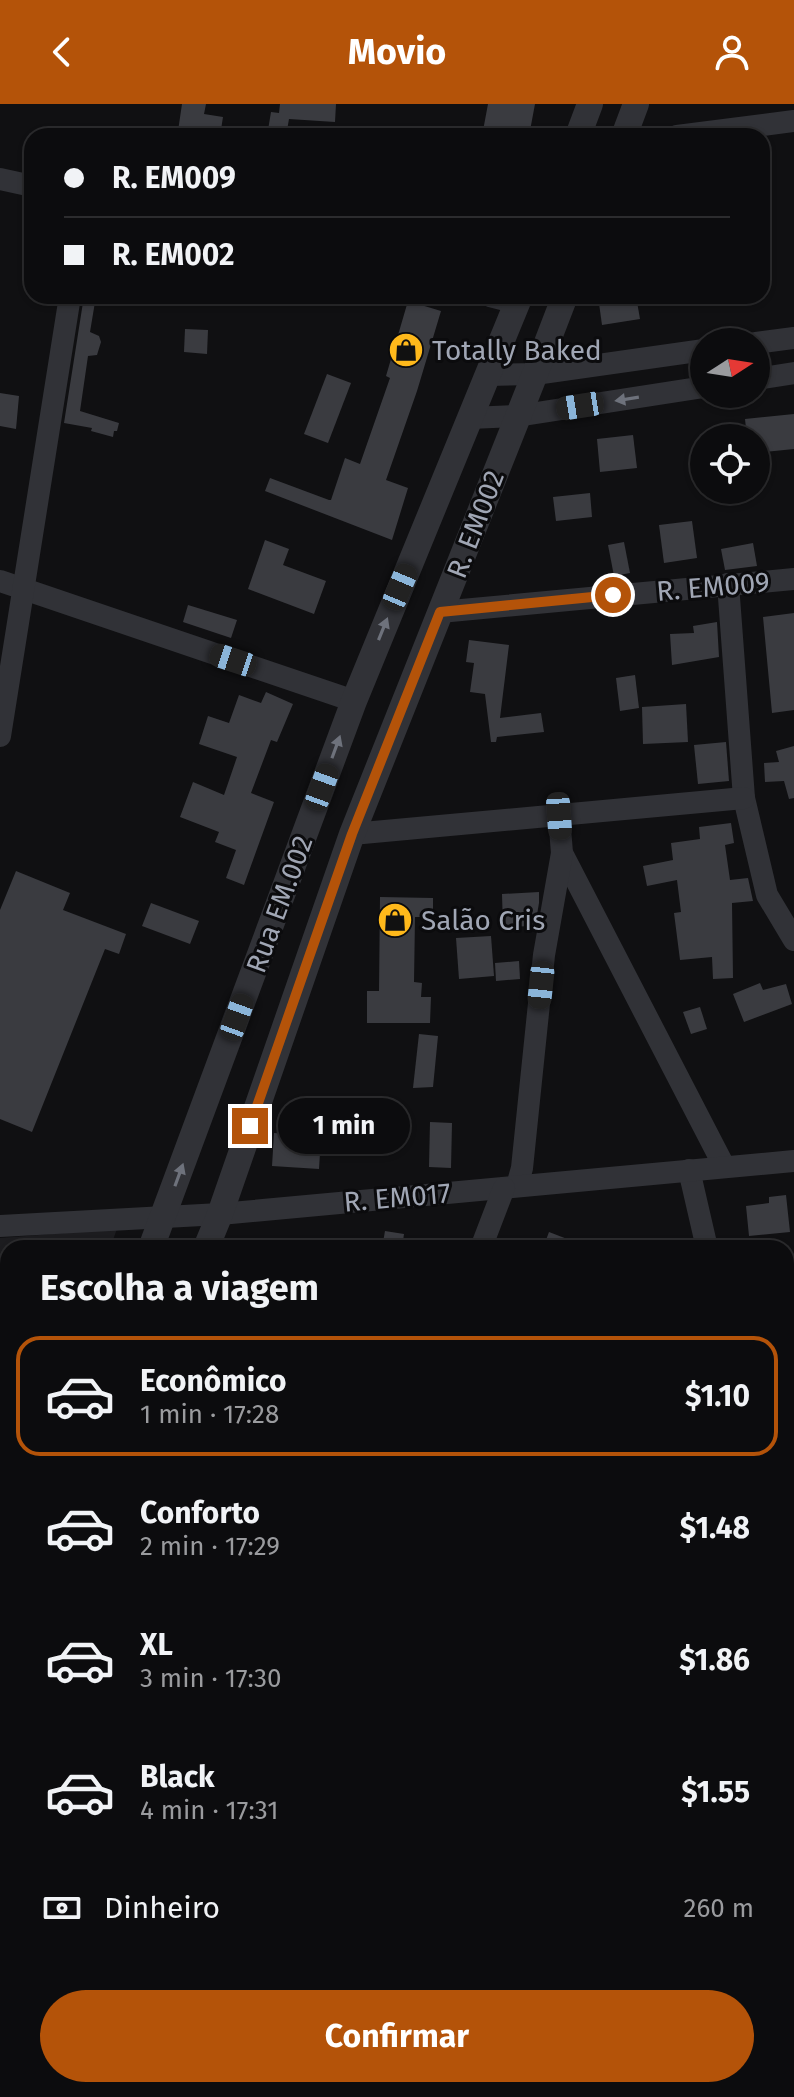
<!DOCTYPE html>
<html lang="pt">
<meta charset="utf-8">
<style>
:root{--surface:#0c0c0e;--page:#151517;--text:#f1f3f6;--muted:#9a9b9e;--line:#2c2c2e;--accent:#b45309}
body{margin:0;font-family:"Fira Sans",sans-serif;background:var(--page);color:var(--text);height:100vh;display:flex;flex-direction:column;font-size:30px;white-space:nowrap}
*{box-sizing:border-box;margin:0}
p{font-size:26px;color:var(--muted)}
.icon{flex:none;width:44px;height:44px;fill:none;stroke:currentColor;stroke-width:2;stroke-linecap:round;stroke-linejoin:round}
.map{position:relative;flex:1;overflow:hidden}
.details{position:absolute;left:0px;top:1136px;width:794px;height:858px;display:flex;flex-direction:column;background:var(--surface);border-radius:24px 24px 0 0;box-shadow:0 2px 6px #0004,0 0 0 2px var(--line)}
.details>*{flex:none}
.banner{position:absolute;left:24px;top:24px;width:746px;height:176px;border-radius:24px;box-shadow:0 2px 6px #0004,0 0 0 2px var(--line);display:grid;align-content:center;height:176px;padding:0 40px;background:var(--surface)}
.needle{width:52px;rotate:78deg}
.fabs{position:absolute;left:690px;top:224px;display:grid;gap:16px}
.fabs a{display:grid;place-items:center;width:80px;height:80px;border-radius:50%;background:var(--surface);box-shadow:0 2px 6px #0004,0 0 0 2px var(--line);font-size:40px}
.end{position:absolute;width:36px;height:36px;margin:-18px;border:10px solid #b45309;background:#fff;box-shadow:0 0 0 4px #fff}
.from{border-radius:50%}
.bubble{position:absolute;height:56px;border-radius:28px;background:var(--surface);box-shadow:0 2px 6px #0004,0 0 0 2px var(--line);font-size:26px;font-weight:700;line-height:56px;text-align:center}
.car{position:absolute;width:24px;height:48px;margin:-24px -12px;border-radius:10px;box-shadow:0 0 6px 2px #0007;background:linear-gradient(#222 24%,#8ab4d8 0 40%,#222 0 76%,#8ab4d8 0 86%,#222 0)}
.banner b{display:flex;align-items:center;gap:28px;height:76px;font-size:30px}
.banner b+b{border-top:2px solid var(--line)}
.banner i{width:20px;height:20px;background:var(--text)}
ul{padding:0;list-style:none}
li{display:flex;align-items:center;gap:24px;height:120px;margin:0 16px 12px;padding:0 24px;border:4px solid transparent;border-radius:24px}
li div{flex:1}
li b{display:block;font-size:30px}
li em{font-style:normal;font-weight:700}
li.selected{border-color:var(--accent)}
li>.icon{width:72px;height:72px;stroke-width:1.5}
h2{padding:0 40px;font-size:36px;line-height:96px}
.pay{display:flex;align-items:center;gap:20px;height:88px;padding:0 40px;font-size:30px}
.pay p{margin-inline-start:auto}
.action{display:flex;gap:16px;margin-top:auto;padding:16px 40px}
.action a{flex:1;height:92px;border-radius:48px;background:var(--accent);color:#fff;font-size:32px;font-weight:700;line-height:92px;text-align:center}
header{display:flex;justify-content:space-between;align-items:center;height:104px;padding:0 40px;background:var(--accent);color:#fff;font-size:36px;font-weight:700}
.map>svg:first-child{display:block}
</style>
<header><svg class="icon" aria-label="back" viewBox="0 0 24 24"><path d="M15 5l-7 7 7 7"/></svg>Movio<svg class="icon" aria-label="person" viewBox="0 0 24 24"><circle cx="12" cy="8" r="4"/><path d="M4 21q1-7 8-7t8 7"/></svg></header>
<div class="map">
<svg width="794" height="1993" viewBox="0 0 794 1993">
<rect width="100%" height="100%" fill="#101012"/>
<polygon fill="#1c1c1f" points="117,1125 110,1144 8,1144 8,1406 0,1427 0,1134"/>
<g fill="#3a3b40">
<polygon points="182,0 206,0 204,10 223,13 220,32 178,27"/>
<polygon points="280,0 336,0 335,18 289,15 286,32 267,32 271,8 279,9"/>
<polygon points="488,0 535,0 529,32 482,32"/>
<polygon points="84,192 96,192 90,228 99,232 101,238 97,251 88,252 80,307 119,319 117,327 114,327 113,333 91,327 92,324 64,319"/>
<polygon points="598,192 636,192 640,215 602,221"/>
<polygon points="408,197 441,207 417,287 386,376 408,384 392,436 265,387 270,374 329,396 331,396 345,354 360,360 390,274 386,272"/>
<polygon points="185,225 208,226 207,250 184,248"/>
<polygon points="327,270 351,279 328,339 304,330"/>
<polygon points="0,289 19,292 16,325 0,322"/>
<polygon points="794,310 794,345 756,349 756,334 747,334 745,315"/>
<polygon points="633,331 637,364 600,368 597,335"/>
<polygon points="590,389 592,413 556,417 553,393"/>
<polygon points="692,417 697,454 664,459 659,421"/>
<polygon points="265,436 289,445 283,461 326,477 314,510 248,485"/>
<polygon points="624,438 630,469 614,472 608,441"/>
<polygon points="753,439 757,462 725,466 721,445"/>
<polygon points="188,501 237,516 231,534 183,518"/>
<polygon points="794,509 794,606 772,609 763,513"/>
<polygon points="717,518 719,553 672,561 670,530 694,529 693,522"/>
<polygon points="469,536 509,541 500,614 541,609 544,628 497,633 496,638 491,638 485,590 470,588 474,559 466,558"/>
<polygon points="635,571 639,604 620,607 616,574"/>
<polygon points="266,588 293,600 277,638 271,636 251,689 274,698 244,781 226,774 236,746 215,738 219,728 180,713 193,678 224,691 237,653 199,640 208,612 229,619 239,591 261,599"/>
<polygon points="686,600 688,638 643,640 642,603"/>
<polygon points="726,638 729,677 698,680 694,641"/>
<polygon points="794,642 794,694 789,695 784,677 765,678 764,659 779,658 776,647"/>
<polygon points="731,719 734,739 725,741 730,776 748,774 753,797 732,799 733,874 713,875 712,853 680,856 674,809 681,808 677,776 647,782 643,762 673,756 671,739 700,735 699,723"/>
<polygon points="16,767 70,789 63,806 126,830 119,850 105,845 32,1028 0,1015 0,806"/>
<polygon points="539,788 539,799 535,822 503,823 502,790"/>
<polygon points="380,793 433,794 433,813 415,813 414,878 422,879 421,893 431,893 430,919 367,919 367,887 379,887"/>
<polygon points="151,799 199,817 190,840 142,822"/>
<polygon points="491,832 494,872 459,875 456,834"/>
<polygon points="519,857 520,875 496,877 495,859"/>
<polygon points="760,879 763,886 786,880 792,900 744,918 733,890"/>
<polygon points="700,903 707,925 691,930 683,908"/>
<polygon points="419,930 438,932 433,983 413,984"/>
<polygon points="430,1018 452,1019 451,1064 429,1063"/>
<polygon points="274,1029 321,1032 319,1065 272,1062"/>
<polygon points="786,1091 790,1128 749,1132 746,1102 769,1099 769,1093"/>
<polygon points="385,1127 404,1130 402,1144 382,1144"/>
<polygon points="549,1128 588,1143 588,1144 543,1144"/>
</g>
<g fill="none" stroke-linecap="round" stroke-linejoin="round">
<g stroke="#313237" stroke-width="22">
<polyline points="677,32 794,17"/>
<polyline points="0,75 32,82"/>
<polyline points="490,192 517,199"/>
<polyline points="756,239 794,234"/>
<polyline points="488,271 535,270 704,246"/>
<polyline points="756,275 794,269"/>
<polyline points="470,314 517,312 704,283"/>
<polyline points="0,477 354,597"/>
<polyline points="728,480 744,694 767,791 794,836"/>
<polyline points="440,508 794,475"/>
<polyline points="0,632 70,192"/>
<polyline points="559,712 562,749 724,1062"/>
<polyline points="352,730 744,694"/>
<polyline points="689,1066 707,1144"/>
<polyline points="517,1082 522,1064 544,851 562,749"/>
<polyline points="0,1122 220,1110 794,1057"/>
<polyline points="481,1144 504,1084"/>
<polyline points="786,1245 794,1245"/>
<polyline points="786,1488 794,1522"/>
<polyline points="786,1695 794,1695"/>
<polyline points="0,1776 8,1779"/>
<polyline points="0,1985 20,1993"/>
<polyline points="532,1986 549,1993"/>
</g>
<g stroke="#313237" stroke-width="26">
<polyline points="578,32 590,0"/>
<polyline points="624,32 636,0"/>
<polyline points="151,1144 354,597 520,192"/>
<polyline points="206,1144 220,1110 352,730 535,270 565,192"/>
<polyline points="0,1510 8,1490"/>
<polyline points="0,1657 8,1637"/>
</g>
</g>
<defs><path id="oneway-solid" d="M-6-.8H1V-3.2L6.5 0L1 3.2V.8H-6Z" transform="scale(2)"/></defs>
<g fill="#6e727c">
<use href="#oneway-solid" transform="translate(627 295) rotate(171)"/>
<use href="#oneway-solid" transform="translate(383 525) rotate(-68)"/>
<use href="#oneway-solid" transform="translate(336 643) rotate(-70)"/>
<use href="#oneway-solid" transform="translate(179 1071) rotate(-70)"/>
</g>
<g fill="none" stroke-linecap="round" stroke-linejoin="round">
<polyline stroke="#b45309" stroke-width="10" points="250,1022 352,730 440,508 613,491"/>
</g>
<defs>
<g id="shop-disc" transform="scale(1.8)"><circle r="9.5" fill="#ffb91b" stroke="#0b0b0d"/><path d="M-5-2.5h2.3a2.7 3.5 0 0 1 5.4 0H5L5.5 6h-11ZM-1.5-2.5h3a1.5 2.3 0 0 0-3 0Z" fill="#111"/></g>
</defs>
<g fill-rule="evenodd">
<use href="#shop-disc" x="406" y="246"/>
<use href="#shop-disc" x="395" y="816"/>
</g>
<g text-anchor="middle" stroke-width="6" stroke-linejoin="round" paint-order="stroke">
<g font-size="28" fill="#a0a6b4" stroke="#0b0b0d" text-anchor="start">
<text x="432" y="256">Totally Baked</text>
<text x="421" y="826">Salão Cris</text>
</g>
<g font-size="28" fill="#a0a6b4" stroke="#0b0b0d">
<text transform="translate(475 420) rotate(-69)" y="10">R. EM002</text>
<text transform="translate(713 482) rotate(-5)" y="10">R. EM009</text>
<text transform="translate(279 800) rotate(-70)" y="10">Rua EM.002</text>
<text transform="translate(397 1093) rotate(-5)" y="10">R. EM017</text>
</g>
</g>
</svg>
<div class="fabs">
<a><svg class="needle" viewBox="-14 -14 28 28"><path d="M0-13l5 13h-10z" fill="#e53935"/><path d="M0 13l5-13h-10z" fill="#9a9b9e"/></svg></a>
<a><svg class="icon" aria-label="locate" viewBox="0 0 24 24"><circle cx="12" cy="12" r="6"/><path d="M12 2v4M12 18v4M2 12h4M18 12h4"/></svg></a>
</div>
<i class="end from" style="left:613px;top:491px"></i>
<i class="end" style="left:250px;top:1022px"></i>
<div class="bubble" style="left:278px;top:994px;width:132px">1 min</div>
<i class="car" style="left:580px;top:302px;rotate:261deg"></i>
<i class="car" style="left:400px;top:483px;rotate:23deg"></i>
<i class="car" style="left:233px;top:556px;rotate:288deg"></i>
<i class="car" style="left:322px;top:683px;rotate:20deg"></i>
<i class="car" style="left:559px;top:712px;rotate:176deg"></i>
<i class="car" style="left:541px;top:881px;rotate:186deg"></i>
<i class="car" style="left:237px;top:913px;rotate:20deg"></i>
<div class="banner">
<b><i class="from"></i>R. EM009</b>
<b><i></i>R. EM002</b>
</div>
<section class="details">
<h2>Escolha a viagem</h2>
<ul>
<li class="selected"><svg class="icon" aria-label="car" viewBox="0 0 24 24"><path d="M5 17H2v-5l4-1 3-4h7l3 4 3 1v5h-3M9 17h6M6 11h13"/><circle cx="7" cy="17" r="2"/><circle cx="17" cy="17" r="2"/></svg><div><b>Econômico</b><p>1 min · 17:28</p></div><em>$1.10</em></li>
<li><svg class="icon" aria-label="car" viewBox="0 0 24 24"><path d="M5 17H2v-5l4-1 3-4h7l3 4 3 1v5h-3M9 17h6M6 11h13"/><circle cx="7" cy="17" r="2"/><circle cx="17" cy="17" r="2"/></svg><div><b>Conforto</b><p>2 min · 17:29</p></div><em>$1.48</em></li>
<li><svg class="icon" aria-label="car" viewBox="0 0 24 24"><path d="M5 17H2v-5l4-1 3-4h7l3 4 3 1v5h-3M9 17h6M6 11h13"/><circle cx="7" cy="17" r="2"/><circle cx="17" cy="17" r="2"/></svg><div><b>XL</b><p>3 min · 17:30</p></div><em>$1.86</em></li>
<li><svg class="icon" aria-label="car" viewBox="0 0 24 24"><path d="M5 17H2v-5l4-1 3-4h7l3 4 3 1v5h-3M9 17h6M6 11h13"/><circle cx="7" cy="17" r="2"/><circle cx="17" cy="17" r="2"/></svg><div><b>Black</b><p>4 min · 17:31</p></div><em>$1.55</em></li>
</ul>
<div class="pay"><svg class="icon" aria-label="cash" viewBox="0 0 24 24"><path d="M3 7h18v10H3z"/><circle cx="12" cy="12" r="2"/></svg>Dinheiro<p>260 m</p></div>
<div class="action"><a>Confirmar</a></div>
</section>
</div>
